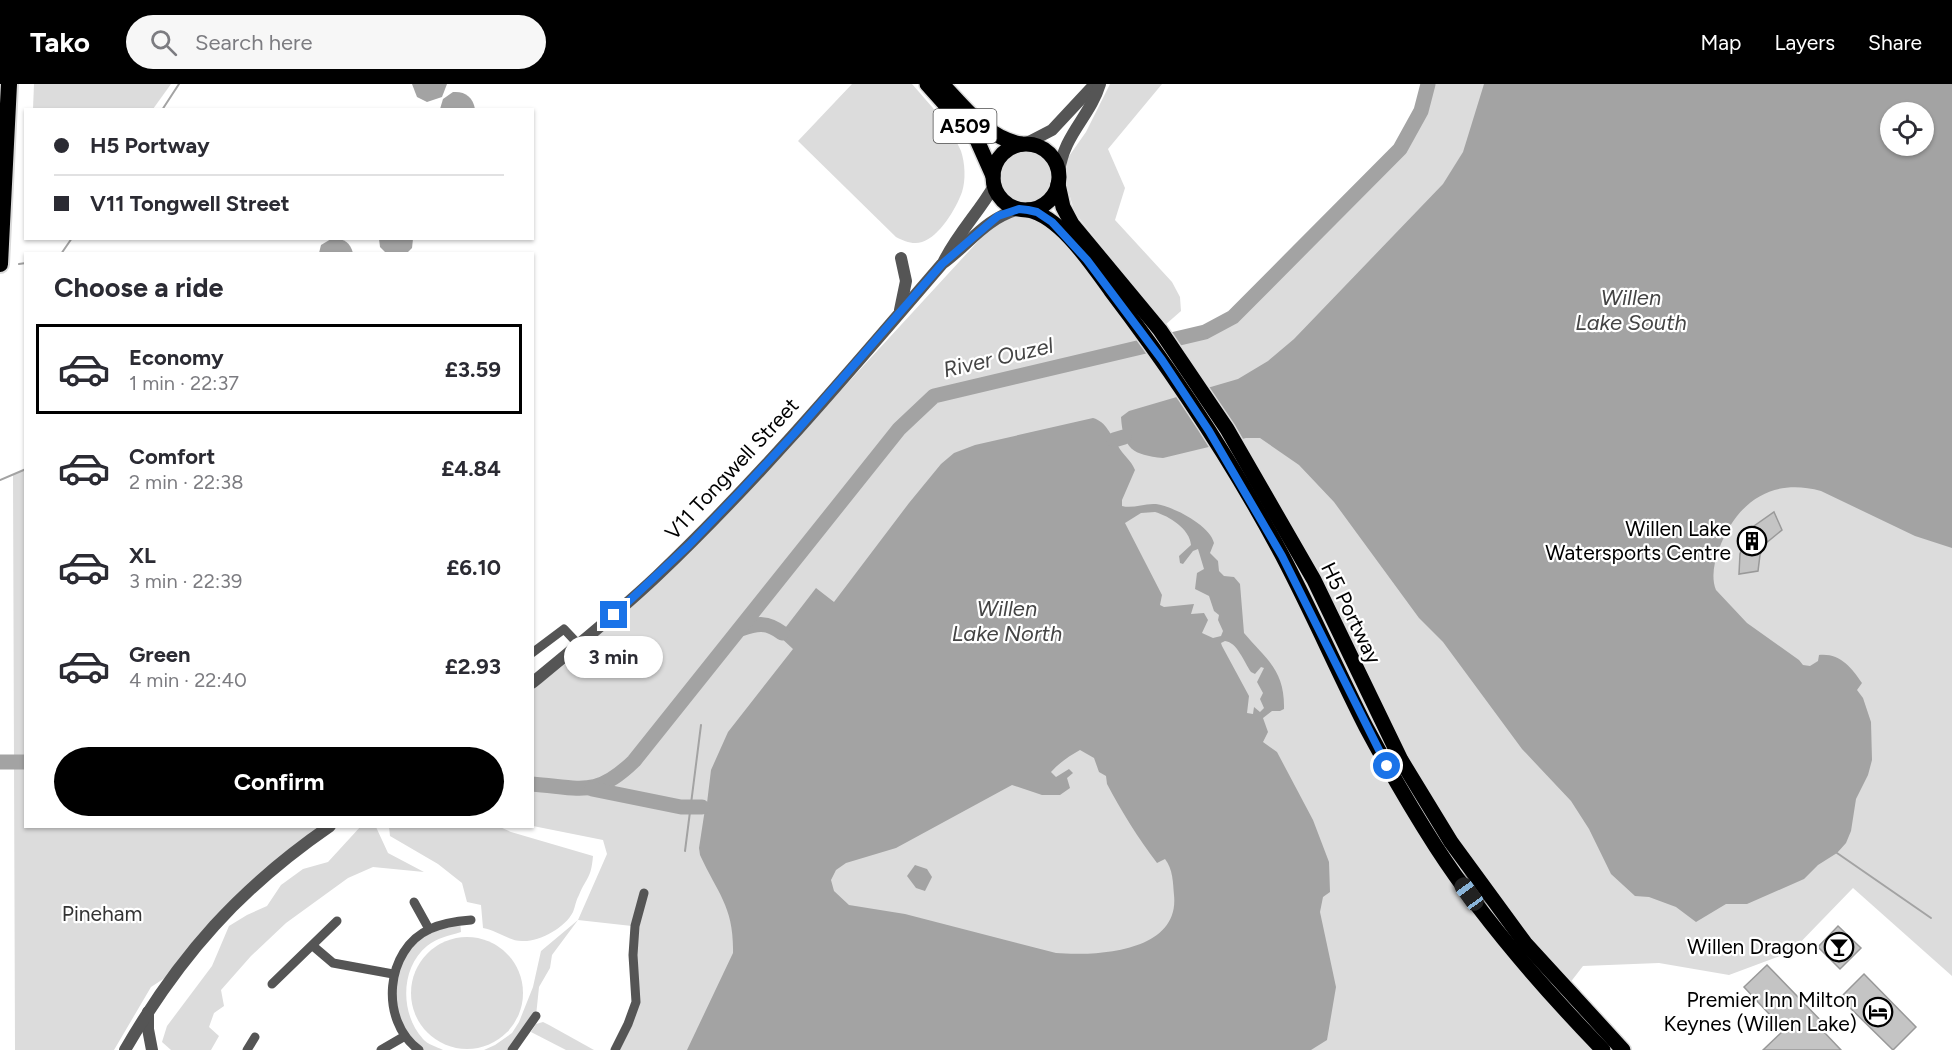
<!DOCTYPE html>
<meta charset="utf-8">
<style>
:root{--surface:#fff;--page:#f7f7f7;--text:#2b2b33;--muted:#7c7c81;--line:#e1e1e2;--accent:#000}
body{margin:0;font-family:Figtree,sans-serif;background:var(--page);color:var(--text);height:100vh;display:flex;flex-direction:column;font-size:22px;white-space:nowrap}
*{box-sizing:border-box;margin:0}
p{font-size:20px;color:var(--muted)}
.icon{flex:none;width:33px;height:33px;fill:none;stroke:currentColor;stroke-width:2;stroke-linecap:round;stroke-linejoin:round}
.map{position:relative;flex:1;overflow:hidden}
.drawer{position:absolute;left:24px;top:168px;width:510px;height:576px;display:flex;flex-direction:column;background:var(--surface);border-radius:0px;box-shadow:0 2px 4px #0004}
.drawer>*{flex:none}
.banner{position:absolute;left:24px;top:24px;width:510px;height:132px;border-radius:0px;box-shadow:0 2px 4px #0004;display:grid;align-content:center;height:132px;padding:0 30px;background:var(--surface)}
.buttons{position:absolute;left:1880px;top:18px;display:grid;gap:12px}
.buttons a{display:grid;place-items:center;width:54px;height:54px;border-radius:50%;background:var(--surface);box-shadow:0 2px 4px #0004;font-size:30px}
.end{position:absolute;width:27px;height:27px;margin:-14px;border:8px solid #1a73e8;background:#fff;box-shadow:0 0 0 3px #fff}
.from{border-radius:50%}
.bubble{position:absolute;height:42px;border-radius:21px;background:var(--surface);box-shadow:0 2px 4px #0004;font-size:20px;font-weight:700;line-height:42px;text-align:center}
.car{position:absolute;width:18px;height:36px;margin:-18px -9px;border-radius:8px;box-shadow:0 0 4px 2px #0007;background:linear-gradient(#222 24%,#8ab4d8 0 40%,#222 0 76%,#8ab4d8 0 86%,#222 0)}
.banner b{display:flex;align-items:center;gap:21px;height:57px;font-size:22px}
.banner b+b{border-top:2px solid var(--line)}
.banner i{width:15px;height:15px;background:var(--text)}
ul{padding:0;list-style:none}
li{display:flex;align-items:center;gap:18px;height:90px;margin:0 12px 9px;padding:0 18px;border:3px solid transparent;border-radius:0px}
li div{flex:1}
li b{display:block;font-size:22px}
li em{font-style:normal;font-weight:700}
li.active{border-color:var(--accent)}
li>.icon{width:54px;height:54px;stroke-width:1.5}
h2{padding:0 30px;font-size:27px;line-height:72px}
.cta{display:flex;gap:12px;margin-top:auto;padding:12px 30px}
.cta a{flex:1;height:69px;border-radius:36px;background:var(--accent);color:#fff;font-size:24px;font-weight:700;line-height:69px;text-align:center}
header{display:flex;align-items:center;gap:36px;box-sizing:border-box;height:84px;padding:0 30px;background:var(--accent);color:#fff}
header strong{font-size:28px}
nav{display:flex;gap:33px;margin-inline-start:auto;font-size:21px}
.search{width:420px;height:54px;background:var(--page);display:flex;align-items:center;gap:15px;box-sizing:border-box;padding:0 21px;border-radius:33px;color:var(--muted);font-size:22px}
.map>svg:first-child{display:block}
</style>
<header>
<strong>Tako</strong>
<div class="search"><svg class="icon" aria-label="search" viewBox="0 0 24 24"><circle cx="10" cy="10" r="6"/><path d="M15 15l6 6"/></svg>Search here</div>
<nav><a>Map</a><a>Layers</a><a>Share</a></nav>
</header>
<div class="map">
<svg width="1952" height="966" viewBox="0 0 1952 966">
<rect width="100%" height="100%" fill="#fff"/>
<g fill="#dcdcdc" fill-rule="evenodd">
<polygon points="34,0 171,0 153,25 33,25"/>
<path d="M 852,0 L 912,0 C 930,21 950,41 961,67 C 965,79 966,96 962,108 C 956,125 939,153 922,158 C 913,161 904,157 896,153 L 798,57 Z"/>
<polygon points="1110,0 1162,0 1108,65 1125,104 1115,136 1172,198 1180,213 1181,227 1165,241 1075,129 1067,103 1067,75 1086,48"/>
<path d="M 1428,0 L 1952,0 L 1952,892 L 1853,804 L 1791,868 L 1729,891 L 1659,879 L 1583,882 L 1556,917 L 1603,966 L 615,966 L 636,918 L 632,842 L 578,836 L 552,871 L 550,884 L 539,903 L 536,932 L 512,966 L 484,966 L 495,961 L 512,949 L 519,938 L 533,903 L 541,867 L 578,836 L 607,770 L 603,756 L 533,742 L 533,605 L 565,580 L 740,416 L 993,141 L 1014,133 L 1024,133 L 1063,148 L 1152,262 L 1205,248 L 1233,233 L 1399,65 L 1421,27 ZM 1890,28 L 1923,28 L 1923,62 L 1890,62 Z"/>
<circle cx="1026" cy="93" r="26"/>
<polygon points="25,385 26,742 330,743 301,762 174,888 151,903 114,966 15,966 13,391"/>
<polygon points="361,742 376,743 388,769 424,788 373,783 348,794 286,839 251,872 221,906 224,922 214,929 209,943 219,952 211,966 171,966 162,958 167,942 212,882 229,842 247,831 267,822 281,801 303,785 328,778"/>
<path d="M 389,743 L 500,743 L 511,748 L 593,772 C 591,795 587,792 579,811 C 576,816 575,823 573,828 C 565,844 539,858 522,857 C 509,857 496,846 483,844 L 481,821 L 467,818 L 462,799 L 438,780 L 390,752 Z"/>
<path d="M 460,837 L 461,848 C 448,852 437,854 427,862 C 400,884 400,930 423,955 C 427,960 437,963 443,966 L 419,966 L 396,934 L 393,890 L 415,856 Z"/>
<circle cx="467" cy="909" r="56"/>
<polygon points="543,938 549,941 594,966 566,966 531,948 536,940"/>
</g>
<g fill="#a3a3a3" fill-rule="evenodd">
<polygon points="412,0 447,0 442,13 427,18 417,13"/>
<path d="M 1484,0 L 1952,0 L 1952,464 L 1915,452 L 1821,407 C 1771,393 1736,419 1719,465 C 1714,478 1711,494 1716,506 L 1747,539 L 1799,576 L 1803,581 L 1810,582 L 1818,577 L 1819,571 C 1840,569 1851,583 1862,599 L 1857,606 L 1863,614 L 1871,638 L 1872,676 L 1868,691 L 1856,715 L 1851,747 L 1846,759 L 1837,769 L 1818,781 L 1804,795 L 1747,820 L 1726,820 L 1696,838 L 1676,823 L 1649,813 L 1635,812 L 1611,790 L 1589,745 L 1571,717 L 1522,665 L 1443,558 L 1419,534 L 1334,418 L 1299,381 L 1260,354 L 1246,354 L 1163,374 C 1133,371 1123,365 1121,333 L 1129,327 L 1238,295 L 1268,277 L 1294,255 L 1443,100 L 1463,68 ZM 1890,28 L 1923,28 L 1923,62 L 1890,62 Z"/>
<path d="M 453,8 C 465,7 473,13 475,25 L 440,25 L 443,15 Z"/>
<path d="M 331,155 C 343,154 350,158 353,169 L 319,169 L 321,161 Z"/>
<polygon points="379,155 413,155 412,164 407,169 386,169 380,163"/>
<path d="M 1093,334 C 1107,338 1110,351 1118,362 C 1123,371 1131,376 1135,386 L 1122,416 L 1122,422 C 1133,425 1144,419 1156,420 C 1172,422 1210,441 1214,459 L 1210,469 L 1218,477 L 1219,487 L 1224,492 L 1234,493 L 1240,500 L 1244,549 C 1266,575 1285,586 1284,625 L 1280,627 L 1272,627 L 1263,634 L 1268,648 L 1263,658 L 1277,668 L 1313,736 L 1329,778 L 1330,808 L 1323,813 L 1320,828 L 1336,903 L 1327,956 L 1311,966 L 687,966 L 733,869 C 734,823 718,810 700,771 L 699,764 L 705,725 L 702,723 L 707,719 L 711,686 L 728,648 L 793,565 L 779,552 L 816,504 L 834,518 L 909,419 L 941,380 L 954,369 L 975,361 ZM 1155,428 C 1169,432 1190,445 1191,461 L 1179,472 L 1180,479 L 1183,480 L 1193,467 L 1198,465 L 1204,485 L 1197,489 L 1195,505 L 1209,512 L 1214,527 L 1219,531 L 1218,536 L 1223,547 L 1221,552 L 1213,554 L 1202,549 L 1208,536 L 1204,529 L 1191,530 L 1194,520 L 1164,523 L 1160,521 L 1162,511 L 1125,439 L 1141,429 ZM 1225,557 C 1237,558 1244,578 1251,588 L 1255,590 L 1261,583 L 1264,584 L 1257,598 L 1263,609 L 1260,615 L 1264,624 L 1260,628 L 1254,623 L 1253,630 L 1247,629 L 1249,612 L 1222,562 L 1221,559 ZM 1080,666 L 1094,674 L 1099,688 L 1106,692 L 1107,700 C 1122,728 1138,754 1157,779 L 1165,775 C 1173,785 1173,799 1174,811 C 1180,869 1094,872 1056,869 L 905,830 L 849,821 L 834,807 L 831,796 L 836,786 L 846,779 L 896,764 L 1012,701 L 1042,711 L 1060,711 L 1070,704 L 1067,694 L 1073,689 L 1069,685 L 1056,693 L 1051,688 C 1059,679 1069,672 1080,666 Z"/>
<polygon points="915,781 927,785 932,793 925,807 916,804 907,792"/>
</g>
<g fill="none" stroke-linecap="round" stroke-linejoin="round">
<g stroke="#a3a3a3" stroke-width="2">
<polyline points="162,26 179,0"/>
<polyline points="61,170 72,154"/>
<polyline points="19,180 26,179"/>
<polyline points="0,396 26,385"/>
<polyline points="685,767 701,641"/>
<polyline points="1837,769 1931,834"/>
</g>
<g stroke="#a3a3a3" stroke-width="15">
<polyline points="1114,356 1124,353"/>
<path d="M 741,545 C 758,539 767,538 782,549"/>
<polyline points="0,678 26,678"/>
<path d="M 532,700 C 582,704 596,714 634,677 L 899,345 L 934,312 L 1205,248 L 1233,233 L 1400,65 L 1421,27 L 1428,0"/>
<polyline points="592,705 681,723 702,723"/>
</g>
</g>
<g fill="#c4c4c4" stroke="#999" stroke-width="1.5">
<polygon points="1774,428 1782,446 1765,460 1760,471 1758,487 1739,490 1740,470 1746,455 1754,442"/>
<polygon points="1838,842 1861,864 1840,885 1818,863"/>
<polygon points="1767,881 1827,943 1823,947 1841,966 1763,966 1784,946 1744,903"/>
<polygon points="1864,890 1916,943 1893,966 1840,914"/>
</g>
<g fill="none" stroke-linecap="round" stroke-linejoin="round">
<g stroke="#dbdbdb" stroke-width="18">
<g id="primary">
<polyline points="927,0 977,56 993,92"/>
<path d="M 942,0 C 965,24 987,54 1021,60"/>
<circle cx="1026" cy="93" r="33"/>
<polyline points="1058,100 1063,123 1072,140 1160,246 1227,345 1314,496 1401,676 1451,758 1525,859 1623,966"/>
<path d="M 1028,126 C 1061,133 1092,181 1111,207 C 1175,291 1233,379 1282,471 C 1312,528 1337,586 1366,643 C 1388,684 1411,724 1436,763 C 1484,837 1542,903 1603,966"/>
</g>
</g>
<g stroke="#dbdbdb" stroke-width="20">
<polyline id="motorway" points="0,180 9,0"/>
</g>
<g stroke="#555" stroke-width="9">
<polyline points="532,569 564,545 579,561"/>
<polyline points="414,818 429,845"/>
<polyline points="313,862 333,879 393,890"/>
<polyline points="272,900 337,837"/>
<polyline points="247,966 255,953"/>
<polyline points="381,966 405,952"/>
<path d="M 419,966 C 379,937 385,865 430,845 C 443,839 458,837 471,836"/>
<polyline points="512,966 536,932"/>
<polyline points="615,966 628,940 636,918 633,871 635,842 644,809"/>
</g>
<g stroke="#555" stroke-width="12">
<polyline points="1025,60 1052,46 1095,0"/>
<path d="M 1059,89 C 1063,51 1090,33 1100,0"/>
<path d="M 944,177 C 958,149 979,128 994,102"/>
<polyline points="900,226 906,197 901,174"/>
<path d="M 532,599 C 574,564 617,530 657,492 C 759,395 850,287 942,180 C 971,159 983,136 1019,125"/>
<polyline points="148,928 148,945 152,966"/>
<path d="M 125,966 C 180,871 240,804 330,742"/>
</g>
<use href="#primary" stroke="#000" stroke-width="15"/>
<use href="#motorway" stroke="#000" stroke-width="16"/>
</g>
<g fill="none" stroke-linecap="round" stroke-linejoin="round">
<polyline stroke="#1a73e8" stroke-width="8" points="614,531 689,461 739,409 793,351 942,180 998,132 1019,125 1028,126 1037,128 1052,138 1087,176 1162,276 1209,347 1282,472 1387,682"/>
</g>
<defs>
<g id="building-ring" transform="scale(1.5)"><circle r="9.5" fill="#fff" stroke="#000" stroke-width="1.5"/><path d="M-4-6H4V6H1V3H-1V6H-4ZM-2.5-4.3h1.7v1.8h-1.7ZM.8-4.3h1.7v1.8H.8ZM-2.5-1h1.7V.8h-1.7ZM.8-1h1.7V.8H.8Z" fill="#000"/></g>
<g id="bar-ring" transform="scale(1.5)"><circle r="9.5" fill="#fff" stroke="#000" stroke-width="1.5"/><path d="M-6-5H6L.8 .8V4.5H3.5V6h-7V4.5H-.8V.8Z" fill="#000"/></g>
<g id="hotel-ring" transform="scale(1.5)"><circle r="9.5" fill="#fff" stroke="#000" stroke-width="1.5"/><path d="M-6-4.5h1.5V1H6V5H4.5V3h-9V5H-6ZM-4 0a1.8 1.8 0 1 1 3.6 0ZM.5 0V-2.5h3Q6-2.5 6 0Z" fill="#000"/></g>
</defs>
<g fill-rule="evenodd">
<use href="#building-ring" x="1752" y="457"/>
<use href="#bar-ring" x="1839" y="863"/>
<use href="#hotel-ring" x="1878" y="928"/>
</g>
<g text-anchor="middle" stroke-width="4.5" stroke-linejoin="round" paint-order="stroke">
<rect fill="#fff" stroke="#4c4c4c" stroke-width="1.5" x="933.5" y="25" width="63" height="34" rx="4.5"/>
<g font-size="20" font-weight="bold" fill="#000">
<text x="965" y="49">A509</text>
</g>
<g font-size="21" fill="#000" stroke="#fff">
<text transform="translate(732 385) rotate(-47)" y="7">V11 Tongwell Street</text>
<text transform="translate(1351 529) rotate(64)" y="7">H5 Portway</text>
</g>
<g font-size="21" fill="#000" stroke="#fff" text-anchor="end">
<text x="1731" y="452">Willen Lake<tspan x="1731" dy="24">Watersports Centre</tspan></text>
<text x="1818" y="870">Willen Dragon</text>
<text x="1857" y="923">Premier Inn Milton<tspan x="1857" dy="24">Keynes (Willen Lake)</tspan></text>
</g>
<g font-size="21" fill="#333" stroke="#fff">
<text x="102" y="837">Pineham</text>
</g>
<g font-size="22" font-style="italic" fill="#444" stroke="#fff">
<text x="1631" y="221">Willen<tspan x="1631" dy="25">Lake South</tspan></text>
<text transform="translate(998 273) rotate(-13)" y="8">River Ouzel</text>
<text x="1007" y="532">Willen<tspan x="1007" dy="25">Lake North</tspan></text>
</g>
</g>
</svg>
<div class="buttons">
<a><svg class="icon" aria-label="locate" viewBox="0 0 24 24"><circle cx="12" cy="12" r="6"/><path d="M12 2v4M12 18v4M2 12h4M18 12h4"/></svg></a>
</div>
<i class="end from" style="left:1387px;top:682px"></i>
<i class="end" style="left:614px;top:531px"></i>
<div class="bubble" style="left:564px;top:552px;width:99px">3 min</div>
<i class="car" style="left:1469px;top:810px;rotate:324deg"></i>
<div class="banner">
<b><i class="from"></i>H5 Portway</b>
<b><i></i>V11 Tongwell Street</b>
</div>
<section class="drawer">
<h2>Choose a ride</h2>
<ul>
<li class="active"><svg class="icon" aria-label="car" viewBox="0 0 24 24"><path d="M5 17H2v-5l4-1 3-4h7l3 4 3 1v5h-3M9 17h6M6 11h13"/><circle cx="7" cy="17" r="2"/><circle cx="17" cy="17" r="2"/></svg><div><b>Economy</b><p>1 min · 22:37</p></div><em>£3.59</em></li>
<li><svg class="icon" aria-label="car" viewBox="0 0 24 24"><path d="M5 17H2v-5l4-1 3-4h7l3 4 3 1v5h-3M9 17h6M6 11h13"/><circle cx="7" cy="17" r="2"/><circle cx="17" cy="17" r="2"/></svg><div><b>Comfort</b><p>2 min · 22:38</p></div><em>£4.84</em></li>
<li><svg class="icon" aria-label="car" viewBox="0 0 24 24"><path d="M5 17H2v-5l4-1 3-4h7l3 4 3 1v5h-3M9 17h6M6 11h13"/><circle cx="7" cy="17" r="2"/><circle cx="17" cy="17" r="2"/></svg><div><b>XL</b><p>3 min · 22:39</p></div><em>£6.10</em></li>
<li><svg class="icon" aria-label="car" viewBox="0 0 24 24"><path d="M5 17H2v-5l4-1 3-4h7l3 4 3 1v5h-3M9 17h6M6 11h13"/><circle cx="7" cy="17" r="2"/><circle cx="17" cy="17" r="2"/></svg><div><b>Green</b><p>4 min · 22:40</p></div><em>£2.93</em></li>
</ul>
<div class="cta"><a>Confirm</a></div>
</section>
</div>
